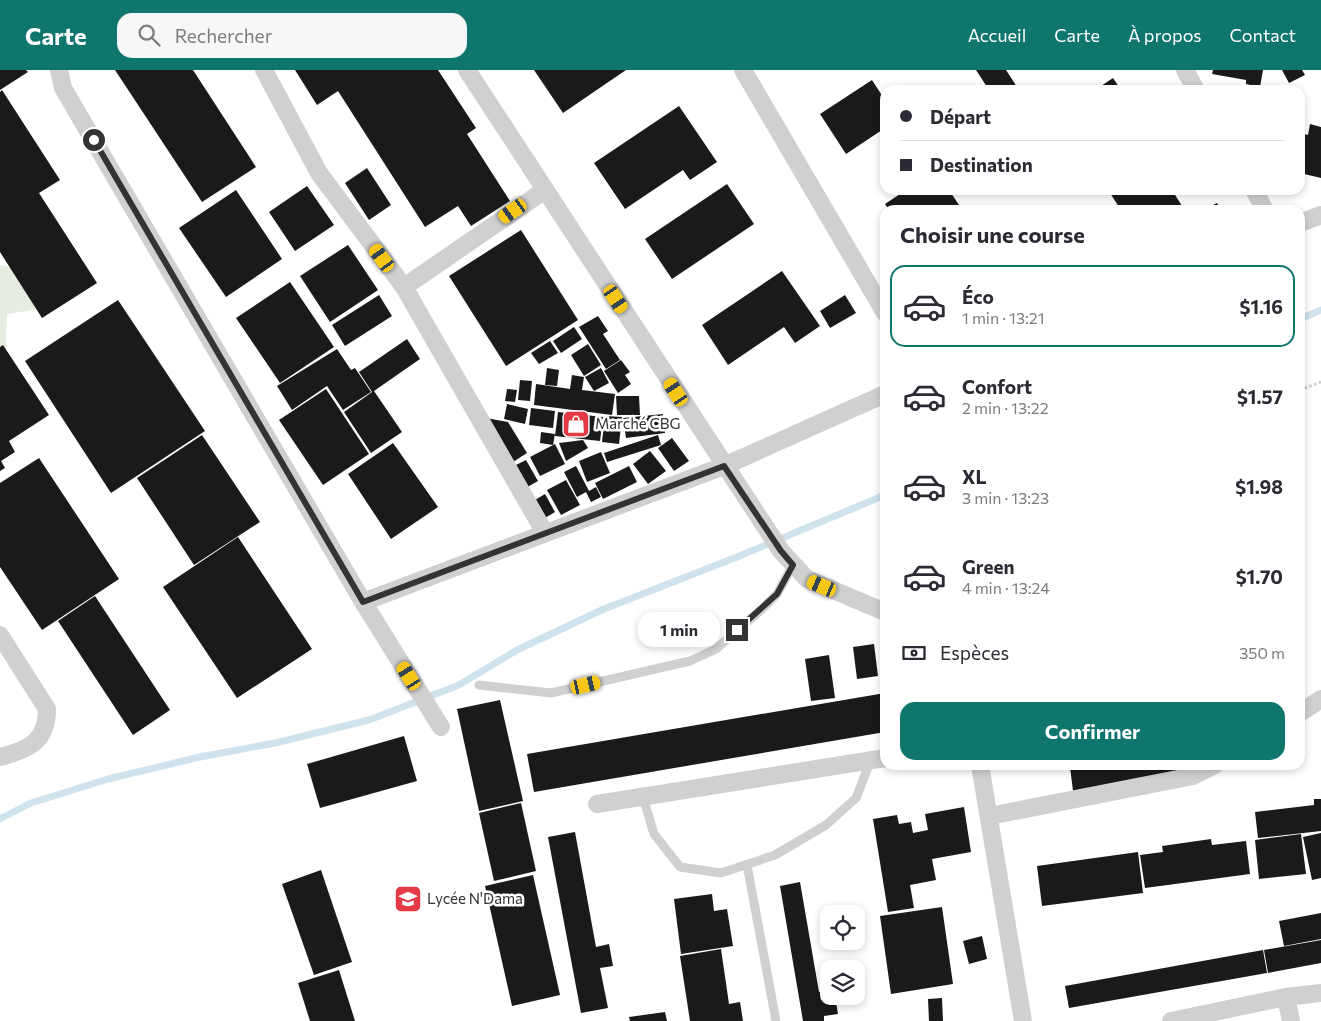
<!DOCTYPE html>
<html lang="fr">
<meta charset="utf-8">
<style>
:root{--surface:#fff;--page:#f7f7f7;--text:#2b2b33;--muted:#7c7c81;--line:#e1e1e2;--accent:#0f766e}
body{margin:0;font-family:Commissioner,sans-serif;background:var(--page);color:var(--text);height:100vh;display:flex;flex-direction:column;font-size:19px;white-space:nowrap}
*{box-sizing:border-box;margin:0}
p{font-size:16px;color:var(--muted)}
.icon{flex:none;width:28px;height:28px;fill:none;stroke:currentColor;stroke-width:2;stroke-linecap:round;stroke-linejoin:round}
.map{position:relative;flex:1;overflow:hidden}
.details{position:absolute;left:880px;top:135px;width:425px;height:565px;display:flex;flex-direction:column;background:var(--surface);border-radius:15px;box-shadow:0 2px 8px #0003}
.details>*{flex:none}
.hud{position:absolute;left:880px;top:15px;width:425px;height:110px;border-radius:15px;box-shadow:0 2px 8px #0003;display:grid;align-content:center;height:110px;padding:0 20px;background:var(--surface)}
.fabs{position:absolute;left:820px;top:835px;display:grid;gap:10px}
.fabs a{display:grid;place-items:center;width:45px;height:45px;border-radius:10px;background:var(--surface);box-shadow:0 2px 8px #0003;font-size:25px}
.end{position:absolute;width:22px;height:22px;margin:-11px;border:6px solid #333;background:#fff;box-shadow:0 0 0 2px #fff}
.from{border-radius:50%}
.bubble{position:absolute;height:35px;border-radius:15px;background:var(--surface);box-shadow:0 2px 8px #0003;font-size:16px;font-weight:700;line-height:35px;text-align:center}
.car{position:absolute;width:15px;height:30px;margin:-15px -8px;border-radius:6px;box-shadow:0 0 4px 1px #0007;background:linear-gradient(#f5c518 24%,#345 0 40%,#f5c518 0 76%,#345 0 86%,#f5c518 0)}
.hud b{display:flex;align-items:center;gap:18px;height:48px;font-size:19px}
.hud b+b{border-top:1px solid var(--line)}
.hud i{width:12px;height:12px;background:var(--text)}
ul{padding:0;list-style:none}
li{display:flex;align-items:center;gap:15px;height:82px;margin:0 10px 8px;padding:0 10px;border:2px solid transparent;border-radius:15px}
li div{flex:1}
li b{display:block;font-size:19px}
li em{font-style:normal;font-weight:700}
li.selected{border-color:var(--accent)}
li>.icon{width:45px;height:45px;stroke-width:1.5}
h2{padding:0 20px;font-size:22px;line-height:60px}
.pay{display:flex;align-items:center;gap:12px;height:55px;padding:0 20px;font-size:19px}
.pay p{margin-inline-start:auto}
.primary-button{display:flex;gap:10px;margin-top:auto;padding:10px 20px}
.primary-button a{flex:1;height:58px;border-radius:15px;background:var(--accent);color:#fff;font-size:20px;font-weight:700;line-height:58px;text-align:center}
header{display:flex;align-items:center;gap:30px;box-sizing:border-box;height:70px;padding:0 25px;background:var(--accent);color:#fff}
header strong{font-size:24px}
nav{display:flex;gap:28px;margin-inline-start:auto;font-size:18px}
.search{width:350px;height:45px;background:var(--page);display:flex;align-items:center;gap:12px;box-sizing:border-box;padding:0 18px;border-radius:15px;color:var(--muted);font-size:19px}
.map>svg:first-child{display:block}
</style>
<header>
<strong>Carte</strong>
<div class="search"><svg class="icon" aria-label="search" viewBox="0 0 24 24"><circle cx="10" cy="10" r="6"/><path d="M15 15l6 6"/></svg>Rechercher</div>
<nav><a>Accueil</a><a>Carte</a><a>À propos</a><a>Contact</a></nav>
</header>
<div class="map">
<svg width="1321" height="951" viewBox="0 0 1321 951">
<rect width="100%" height="100%" fill="#fff"/>
<polygon fill="#e6ecdf" points="0,195 30,200 49,215 34,240 7,244 5,297 0,300"/>
<g fill="none" stroke-linecap="round" stroke-linejoin="round">
<g stroke="#cfe2ee" stroke-width="7">
<polyline points="1300,249 1321,240"/>
<polyline points="0,749 31,733 108,709 200,687 275,673 369,650 459,615 517,580 604,539 737,487 885,425"/>
</g>
</g>
<g fill="#1a1a1a">
<polygon points="0,0 26,0 28,2 0,20"/>
<polygon points="115,0 193,0 256,97 202,132"/>
<polygon points="295,0 438,0 476,58 467,64 510,131 471,156 458,136 425,157 338,21 317,35"/>
<polygon points="534,0 626,0 563,43"/>
<polygon points="976,0 1006,0 1019,20 989,20"/>
<polygon points="1213,0 1263,0 1260,17 1246,14 1246,10 1212,4"/>
<polygon points="1282,0 1302,0 1305,5 1289,13"/>
<polygon points="1113,8 1121,20 1095,20"/>
<polygon points="872,10 885,30 885,58 846,84 820,44"/>
<polygon points="2,20 60,110 39,123 97,213 42,248 0,182 0,22"/>
<polygon points="679,36 717,92 690,110 683,100 625,139 594,93"/>
<polygon points="1310,54 1321,57 1321,108 1300,103 1300,63 1308,65"/>
<polygon points="367,98 391,135 369,150 345,113"/>
<polygon points="727,114 754,154 672,209 645,169"/>
<polygon points="307,116 334,155 295,181 269,142"/>
<polygon points="236,120 282,189 226,227 179,158"/>
<polygon points="906,120 949,120 961,138 889,140 885,134"/>
<polygon points="1108,120 1172,120 1182,136 1176,140 1121,140"/>
<polygon points="1217,133 1221,140 1204,140"/>
<polygon points="521,160 578,250 506,296 449,206"/>
<polygon points="348,175 378,220 330,252 300,206"/>
<polygon points="782,201 820,256 795,273 784,257 728,295 702,255"/>
<polygon points="290,212 334,277 280,313 236,248"/>
<polygon points="379,225 392,246 345,276 332,255"/>
<polygon points="845,225 856,243 830,258 820,241"/>
<polygon points="118,230 205,361 111,423 25,291"/>
<polygon points="598,246 608,261 603,264 620,290 606,299 579,257"/>
<polygon points="574,257 582,269 561,283 553,271"/>
<polygon points="407,269 420,289 374,321 402,362 371,383 344,342 372,322 359,302"/>
<polygon points="550,271 558,283 539,294 531,283"/>
<polygon points="588,274 601,295 584,306 571,285"/>
<polygon points="3,275 49,345 9,371 15,382 1,391 5,398 0,401 0,277"/>
<polygon points="337,279 351,300 355,298 371,322 343,340 327,316 292,340 277,316"/>
<polygon points="621,290 630,302 625,305 631,314 618,323 604,301"/>
<polygon points="547,298 559,300 557,316 545,315"/>
<polygon points="601,298 609,313 594,321 585,307"/>
<polygon points="572,305 584,307 582,320 615,324 612,345 534,335 536,314 570,319"/>
<polygon points="520,310 532,311 530,331 518,330"/>
<polygon points="326,319 369,384 323,415 279,350"/>
<polygon points="507,319 517,320 515,332 505,331"/>
<polygon points="616,326 639,326 640,345 617,345"/>
<polygon points="507,334 528,339 525,354 504,349"/>
<polygon points="531,338 555,341 553,358 529,355"/>
<polygon points="558,342 603,347 600,371 555,366"/>
<polygon points="663,344 665,363 626,368 623,348"/>
<polygon points="605,346 622,347 619,374 602,372"/>
<polygon points="486,348 508,352 527,383 513,392"/>
<polygon points="541,362 555,364 553,375 540,373"/>
<polygon points="202,365 260,452 194,495 137,408"/>
<polygon points="658,365 661,375 607,392 604,383"/>
<polygon points="672,368 689,391 674,401 658,378"/>
<polygon points="583,370 588,378 566,391 559,373"/>
<polygon points="393,373 438,437 391,469 348,404"/>
<polygon points="555,374 565,394 540,406 530,387"/>
<polygon points="650,381 666,401 648,414 633,394"/>
<polygon points="601,382 610,403 587,412 579,391"/>
<polygon points="39,388 119,509 42,560 0,497 0,413"/>
<polygon points="526,390 538,411 524,419 512,397"/>
<polygon points="576,396 589,421 596,417 601,427 591,432 586,422 577,427 564,402"/>
<polygon points="629,396 637,412 603,429 595,413"/>
<polygon points="566,410 580,435 561,445 547,420"/>
<polygon points="545,424 555,442 545,448 535,430"/>
<polygon points="238,467 312,579 237,628 163,517"/>
<polygon points="95,526 170,640 133,665 58,551"/>
<polygon points="874,574 878,606 857,609 853,577"/>
<polygon points="829,585 835,628 811,631 805,589"/>
<polygon points="885,623 885,662 534,722 527,684"/>
<polygon points="500,630 523,731 479,741 457,639"/>
<polygon points="404,666 417,711 320,738 307,694"/>
<polygon points="1082,695 1176,695 1178,706 1073,721 1070,697"/>
<polygon points="1314,729 1321,729 1321,761 1258,768 1255,742 1314,735"/>
<polygon points="521,733 536,801 494,811 479,743"/>
<polygon points="964,737 971,782 932,789 936,810 910,815 914,838 888,842 873,749 897,745 899,754 911,752 913,763 928,760 925,744"/>
<polygon points="575,762 596,877 609,874 613,896 600,898 608,938 581,943 548,767"/>
<polygon points="1321,763 1321,808 1312,810 1303,767"/>
<polygon points="1301,764 1306,804 1259,809 1255,770"/>
<polygon points="1211,769 1212,775 1246,771 1250,804 1145,818 1140,785 1163,782 1162,776"/>
<polygon points="1138,782 1143,823 1042,836 1037,796"/>
<polygon points="321,800 352,892 314,905 282,814"/>
<polygon points="533,805 560,925 512,936 485,816"/>
<polygon points="800,812 819,922 829,920 829,926 835,926 838,944 824,946 824,951 803,951 780,816"/>
<polygon points="712,824 714,841 727,839 733,876 681,884 674,829"/>
<polygon points="942,837 953,914 891,924 880,846"/>
<polygon points="1321,843 1321,869 1284,876 1279,851"/>
<polygon points="982,866 987,889 969,894 963,871"/>
<polygon points="1321,870 1321,893 1268,903 1264,880"/>
<polygon points="721,879 729,934 740,932 743,951 690,951 680,886"/>
<polygon points="1263,880 1267,903 1069,938 1065,916"/>
<polygon points="339,900 355,951 310,951 298,913"/>
<polygon points="942,928 943,951 929,951 928,929"/>
<polygon points="665,942 667,951 630,951 629,947"/>
</g>
<g fill="none" stroke-linecap="round" stroke-linejoin="round">
<polyline stroke="#cdcdcd" stroke-width="3" stroke-dasharray="2.5 2.5" stroke-linecap="butt" points="1300,320 1321,312"/>
<g stroke="#d0d0d0" stroke-width="9">
<polyline points="479,615 551,623 690,591 716,579 761,540 777,524 793,495"/>
<polyline points="643,727 654,764 680,797 721,803 775,785 826,755 856,728 870,692"/>
<polyline points="747,795 776,951"/>
</g>
<g stroke="#d0d0d0" stroke-width="18">
<polyline points="59,0 63,18 363,532 441,657"/>
<polyline points="264,0 319,103 404,217 545,463"/>
<polyline points="467,0 781,481 807,509 885,542"/>
<polyline points="743,0 885,243"/>
<polyline points="1185,0 1196,20"/>
<polyline points="1254,120 1265,140"/>
<polyline points="1300,153 1321,145"/>
<polyline points="404,217 545,120"/>
<polyline points="363,532 724,396 885,324"/>
<path d="M 0,565 L 47,639 C 47,672 28,680 0,687"/>
<polyline points="1300,643 1321,629"/>
<polyline points="980,695 1023,951"/>
<polyline points="597,734 885,688"/>
<polyline points="989,746 1193,706 1215,695"/>
<polyline points="1286,927 1321,923"/>
<polyline points="1171,951 1286,927 1291,951"/>
</g>
</g>
<g fill="none" stroke-linecap="round" stroke-linejoin="round">
<polyline stroke="#333" stroke-width="6" points="94,70 363,532 724,396 781,481 793,495 777,524 737,560"/>
</g>
<defs>
<g id="shop-square" transform="scale(1.4375)"><rect x="-9" y="-9" width="18" height="18" rx="4" fill="#e63946" stroke="#fff"/><path d="M-5-2.5h2.3a2.7 3.5 0 0 1 5.4 0H5L5.5 6h-11ZM-1.5-2.5h3a1.5 2.3 0 0 0-3 0Z" fill="#fff"/></g>
<g id="school-square" transform="scale(1.4375)"><rect x="-9" y="-9" width="18" height="18" rx="4" fill="#e63946" stroke="#fff"/><path d="M0-5L7-2L0 1L-7-2ZM-4 1L0 2.5L4 1V4Q0 6-4 4Z" fill="#fff"/></g>
</defs>
<g fill-rule="evenodd">
<use href="#shop-square" x="576" y="354"/>
<use href="#school-square" x="408" y="829"/>
</g>
<g text-anchor="middle" stroke-width="5" stroke-linejoin="round" paint-order="stroke">
<g font-size="15" fill="#333" stroke="#fff" text-anchor="start">
<text x="595" y="359">Marché CBG</text>
<text x="427" y="834">Lycée N'Dama</text>
</g>
</g>
</svg>
<div class="fabs">
<a><svg class="icon" aria-label="locate" viewBox="0 0 24 24"><circle cx="12" cy="12" r="6"/><path d="M12 2v4M12 18v4M2 12h4M18 12h4"/></svg></a>
<a><svg class="icon" aria-label="layers" viewBox="0 0 24 24"><path d="M12 4l9 5-9 5-9-5zM3 14l9 5 9-5"/></svg></a>
</div>
<i class="end from" style="left:94px;top:70px"></i>
<i class="end" style="left:737px;top:560px"></i>
<div class="bubble" style="left:638px;top:542px;width:82px">1 min</div>
<i class="car" style="left:513px;top:141px;rotate:235deg"></i>
<i class="car" style="left:382px;top:188px;rotate:324deg"></i>
<i class="car" style="left:616px;top:229px;rotate:147deg"></i>
<i class="car" style="left:676px;top:322px;rotate:327deg"></i>
<i class="car" style="left:822px;top:516px;rotate:293deg"></i>
<i class="car" style="left:409px;top:606px;rotate:328deg"></i>
<i class="car" style="left:586px;top:615px;rotate:77deg"></i>
<div class="hud">
<b><i class="from"></i>Départ</b>
<b><i></i>Destination</b>
</div>
<section class="details">
<h2>Choisir une course</h2>
<ul>
<li class="selected"><svg class="icon" aria-label="car" viewBox="0 0 24 24"><path d="M5 17H2v-5l4-1 3-4h7l3 4 3 1v5h-3M9 17h6M6 11h13"/><circle cx="7" cy="17" r="2"/><circle cx="17" cy="17" r="2"/></svg><div><b>Éco</b><p>1 min · 13:21</p></div><em>$1.16</em></li>
<li><svg class="icon" aria-label="car" viewBox="0 0 24 24"><path d="M5 17H2v-5l4-1 3-4h7l3 4 3 1v5h-3M9 17h6M6 11h13"/><circle cx="7" cy="17" r="2"/><circle cx="17" cy="17" r="2"/></svg><div><b>Confort</b><p>2 min · 13:22</p></div><em>$1.57</em></li>
<li><svg class="icon" aria-label="car" viewBox="0 0 24 24"><path d="M5 17H2v-5l4-1 3-4h7l3 4 3 1v5h-3M9 17h6M6 11h13"/><circle cx="7" cy="17" r="2"/><circle cx="17" cy="17" r="2"/></svg><div><b>XL</b><p>3 min · 13:23</p></div><em>$1.98</em></li>
<li><svg class="icon" aria-label="car" viewBox="0 0 24 24"><path d="M5 17H2v-5l4-1 3-4h7l3 4 3 1v5h-3M9 17h6M6 11h13"/><circle cx="7" cy="17" r="2"/><circle cx="17" cy="17" r="2"/></svg><div><b>Green</b><p>4 min · 13:24</p></div><em>$1.70</em></li>
</ul>
<div class="pay"><svg class="icon" aria-label="cash" viewBox="0 0 24 24"><path d="M3 7h18v10H3z"/><circle cx="12" cy="12" r="2"/></svg>Espèces<p>350 m</p></div>
<div class="primary-button"><a>Confirmer</a></div>
</section>
</div>
